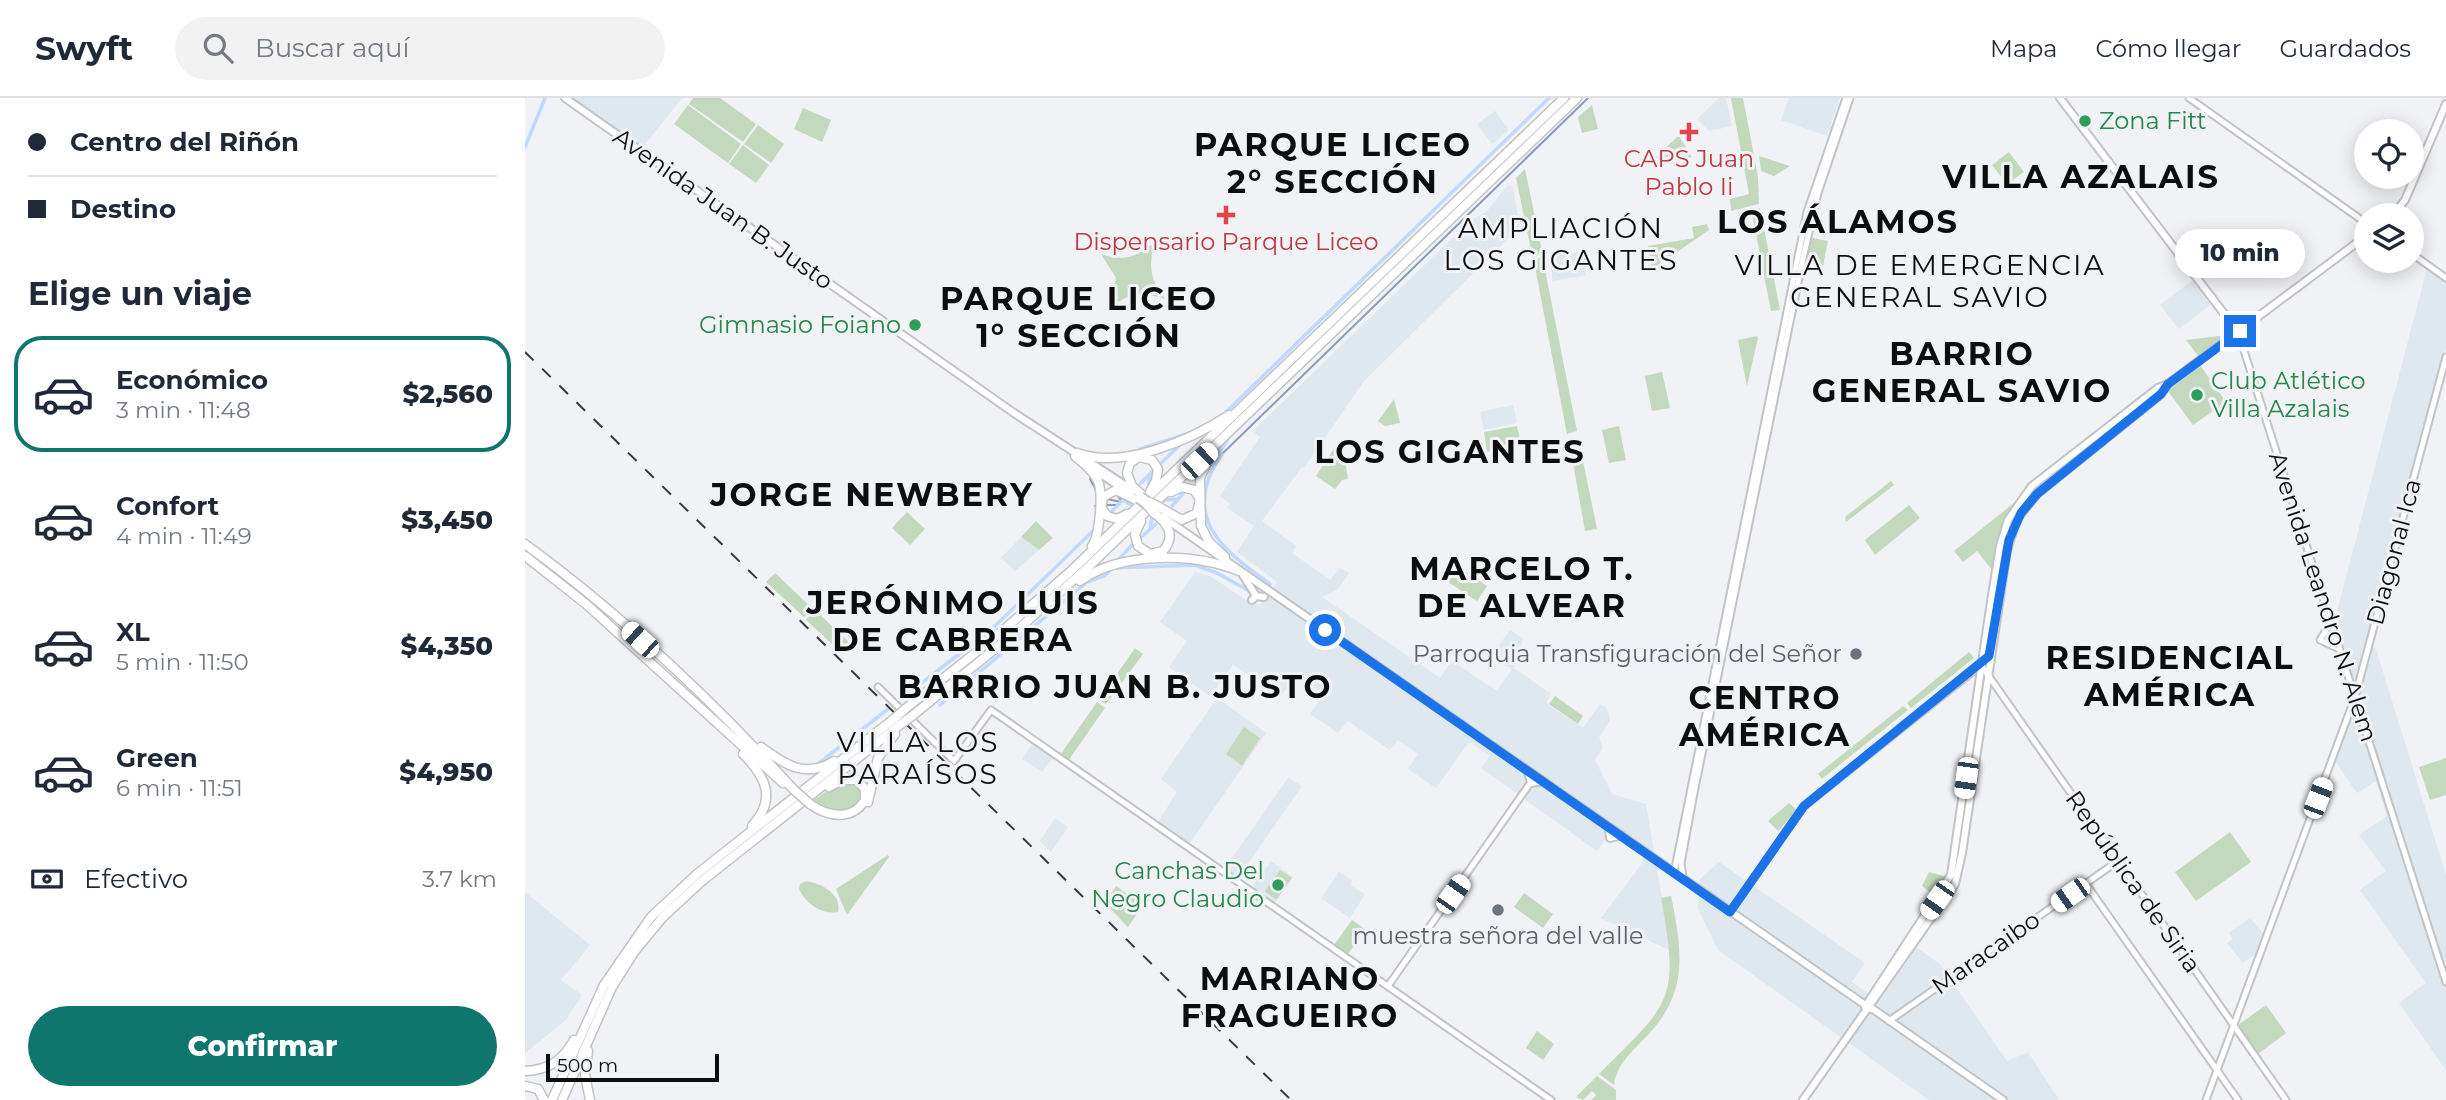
<!DOCTYPE html>
<html lang="es">
<meta charset="utf-8">
<style>
:root{--surface:#fff;--page:#f2f2f3;--text:#1f2937;--muted:#747a83;--line:#e0e1e3;--accent:#0f766e}
body{margin:0;font-family:Montserrat,sans-serif;background:var(--page);color:var(--text);height:100vh;display:flex;flex-direction:column;font-size:26px;white-space:nowrap}
*{box-sizing:border-box;margin:0}
p{font-size:23px;color:var(--muted)}
.icon{flex:none;width:38px;height:38px;fill:none;stroke:currentColor;stroke-width:2;stroke-linecap:round;stroke-linejoin:round}
.map{position:relative;flex:1;overflow:hidden}
.details{display:flex;flex-direction:column;background:var(--surface);width:525px}
.details>*{flex:none}
.guide{display:grid;align-content:center;height:154px;padding:0 28px;background:var(--surface)}
.tools{position:absolute;left:1829px;top:21px;display:grid;gap:14px}
.tools a{display:grid;place-items:center;width:70px;height:70px;border-radius:50%;background:var(--surface);box-shadow:0 4px 18px #0003;font-size:35px}
.scale{position:absolute;left:21px;bottom:18px;width:173px;box-sizing:border-box;padding-left:7px;border:4px solid #0c0d0d;border-top:0;font-size:19px;line-height:24px;white-space:nowrap;color:#0c0d0d;-webkit-text-stroke:5px #f0f2f5;paint-order:stroke}
.end{position:absolute;width:32px;height:32px;margin:-16px;border:9px solid #1a73e8;background:#fff;box-shadow:0 0 0 4px #fff}
.from{border-radius:50%}
.bubble{position:absolute;height:49px;border-radius:24px;background:var(--surface);box-shadow:0 4px 18px #0003;font-size:23px;font-weight:800;line-height:49px;text-align:center}
.car{position:absolute;width:21px;height:42px;margin:-21px -10px;border-radius:9px;box-shadow:0 0 5px 2px #0007;background:linear-gradient(#fff 24%,#345 0 40%,#fff 0 76%,#345 0 86%,#fff 0)}
.guide b{display:flex;align-items:center;gap:24px;height:66px;font-size:26px}
.guide b+b{border-top:2px solid var(--line)}
.guide i{width:18px;height:18px;background:var(--text)}
ul{padding:0;list-style:none}
li{display:flex;align-items:center;gap:21px;height:116px;margin:0 14px 10px;padding:0 14px;border:4px solid transparent;border-radius:28px}
li div{flex:1}
li b{display:block;font-size:26px}
li em{font-style:normal;font-weight:800}
li.selected{border-color:var(--accent)}
li>.icon{width:63px;height:63px;stroke-width:1.5}
h2{padding:0 28px;font-size:32px;line-height:84px}
.pay{display:flex;align-items:center;gap:18px;height:77px;padding:0 28px;font-size:26px}
.pay p{margin-inline-start:auto}
.primary-button{display:flex;gap:14px;margin-top:auto;padding:14px 28px}
.primary-button a{flex:1;height:80px;border-radius:42px;background:var(--accent);color:#fff;font-size:28px;font-weight:800;line-height:80px;text-align:center}
header{display:flex;align-items:center;gap:42px;box-sizing:border-box;height:98px;padding:0 35px;background:var(--surface);border-bottom:2px solid var(--line)}
header strong{font-size:33px}
nav{display:flex;gap:38px;margin-inline-start:auto;font-size:24px}
.search{width:490px;height:63px;background:var(--page);display:flex;align-items:center;gap:18px;box-sizing:border-box;padding:0 24px;border-radius:38px;color:var(--muted);font-size:26px}
main{display:flex;flex:1;min-height:0}
.map>svg:first-child{display:block}
</style>
<header>
<strong>Swyft</strong>
<div class="search"><svg class="icon" aria-label="search" viewBox="0 0 24 24"><circle cx="10" cy="10" r="6"/><path d="M15 15l6 6"/></svg>Buscar aquí</div>
<nav><a>Mapa</a><a>Cómo llegar</a><a>Guardados</a></nav>
</header>
<main>
<section class="details">
<div class="guide">
<b><i class="from"></i>Centro del Riñón</b>
<b><i></i>Destino</b>
</div>
<h2>Elige un viaje</h2>
<ul>
<li class="selected"><svg class="icon" aria-label="car" viewBox="0 0 24 24"><path d="M5 17H2v-5l4-1 3-4h7l3 4 3 1v5h-3M9 17h6M6 11h13"/><circle cx="7" cy="17" r="2"/><circle cx="17" cy="17" r="2"/></svg><div><b>Económico</b><p>3 min · 11:48</p></div><em>$2,560</em></li>
<li><svg class="icon" aria-label="car" viewBox="0 0 24 24"><path d="M5 17H2v-5l4-1 3-4h7l3 4 3 1v5h-3M9 17h6M6 11h13"/><circle cx="7" cy="17" r="2"/><circle cx="17" cy="17" r="2"/></svg><div><b>Confort</b><p>4 min · 11:49</p></div><em>$3,450</em></li>
<li><svg class="icon" aria-label="car" viewBox="0 0 24 24"><path d="M5 17H2v-5l4-1 3-4h7l3 4 3 1v5h-3M9 17h6M6 11h13"/><circle cx="7" cy="17" r="2"/><circle cx="17" cy="17" r="2"/></svg><div><b>XL</b><p>5 min · 11:50</p></div><em>$4,350</em></li>
<li><svg class="icon" aria-label="car" viewBox="0 0 24 24"><path d="M5 17H2v-5l4-1 3-4h7l3 4 3 1v5h-3M9 17h6M6 11h13"/><circle cx="7" cy="17" r="2"/><circle cx="17" cy="17" r="2"/></svg><div><b>Green</b><p>6 min · 11:51</p></div><em>$4,950</em></li>
</ul>
<div class="pay"><svg class="icon" aria-label="cash" viewBox="0 0 24 24"><path d="M3 7h18v10H3z"/><circle cx="12" cy="12" r="2"/></svg>Efectivo<p>3.7 km</p></div>
<div class="primary-button"><a>Confirmar</a></div>
</section>
<div class="map">
<svg width="1921" height="1002" viewBox="0 0 1921 1002">
<rect width="100%" height="100%" fill="#f0f2f5"/>
<g fill="#dfe7ef">
<polygon points="45,0 157,0 117,50"/>
<polygon points="1194,0 1201,0 1207,28 1184,33 1172,21"/>
<polygon points="1264,0 1315,0 1302,38 1256,22"/>
<polygon points="970,13 984,32 967,46 952,26"/>
<polygon points="983,87 988,89 995,129 839,283 779,370 777,369 737,423 771,448 767,455 805,482 815,470 824,475 813,491 797,499 915,580 927,563 972,593 987,571 965,560 985,532 998,541 989,570 1026,596 1021,605 1058,630 1075,606 1082,610 1085,622 1074,640 1078,650 1070,662 1087,696 1121,706 1146,853 1076,820 1118,764 1117,745 1090,728 1072,753 956,670 965,658 944,644 911,690 883,671 893,656 873,642 865,652 823,623 813,635 785,616 799,596 771,577 756,598 708,567 685,598 644,569 662,543 635,524 670,474 685,478 726,505 735,507 752,484 712,454 729,428 702,410 705,406 695,398 735,339 728,333 918,149 950,120 962,113"/>
<polygon points="1056,153 1061,177 1028,183 1024,160"/>
<polygon points="1904,163 1921,175 1921,249 1845,532 1921,777 1921,972 1874,905 1901,885 1835,792 1861,773 1834,737 1862,718 1851,683 1832,695 1810,663 1831,602 1809,525"/>
<polygon points="1668,182 1685,207 1654,231 1635,207"/>
<polygon points="988,307 992,325 959,332 955,314"/>
<polygon points="496,439 514,452 490,473 476,460"/>
<polygon points="692,600 741,635 665,745 633,724 652,694 636,681"/>
<polygon points="508,645 528,659 517,674 497,661"/>
<polygon points="763,680 777,688 713,780 700,770"/>
<polygon points="530,720 543,729 526,754 515,743"/>
<polygon points="746,763 768,779 749,806 726,790"/>
<polygon points="1194,764 1340,865 1327,884 1354,903 1392,850 1415,866 1482,963 1503,954 1534,1002 1404,1002 1193,852 1173,811 1175,781"/>
<polygon points="814,774 827,782 826,788 840,796 825,820 796,800"/>
<polygon points="0,794 65,847 36,882 57,897 41,922 0,955"/>
<polygon points="1725,820 1739,836 1732,855 1718,865 1702,845 1708,841 1704,835"/>
</g>
<g fill="#c3d9bd">
<polygon points="168,0 195,0 231,26 218,44 164,6"/>
<polygon points="1206,0 1218,0 1233,79 1234,106 1206,113 1205,101 1224,96"/>
<polygon points="163,7 216,46 203,65 149,26"/>
<polygon points="1067,7 1073,31 1057,35 1053,19"/>
<polygon points="278,10 306,22 297,44 269,31"/>
<polygon points="233,27 259,46 246,65 219,46"/>
<polygon points="1154,38 1167,59 1124,66 1152,39"/>
<polygon points="218,47 244,67 231,85 204,66"/>
<polygon points="1484,54 1499,74 1482,86 1467,67"/>
<polygon points="1234,58 1265,68 1249,78 1236,73"/>
<polygon points="1000,71 1017,153 1008,161 991,80"/>
<polygon points="1235,110 1255,212 1246,213 1226,111"/>
<polygon points="1182,126 1184,132 1127,171 1123,148 1169,140 1167,129"/>
<polygon points="1284,139 1303,143 1298,168 1279,164"/>
<path d="M 630,144 C 623,167 625,182 640,201 C 617,193 601,195 583,212 L 591,180 L 576,156 C 599,164 612,159 630,144 Z"/>
<polygon points="1017,157 1052,333 1042,336 1009,164"/>
<polygon points="1702,237 1674,259 1661,242"/>
<polygon points="1232,238 1233,240 1222,288 1213,242"/>
<polygon points="1675,267 1701,304 1668,327 1643,293"/>
<polygon points="1137,274 1145,310 1127,313 1120,278"/>
<polygon points="869,301 875,325 860,328 853,323"/>
<polygon points="992,328 996,347 962,354 959,334"/>
<polygon points="1094,328 1101,362 1084,365 1077,332"/>
<polygon points="1053,339 1072,431 1060,433 1044,342"/>
<polygon points="810,349 819,356 823,381 817,382 810,391 791,378"/>
<polygon points="1366,383 1369,387 1321,424 1320,419"/>
<polygon points="1495,400 1480,425 1468,473 1452,453 1438,464 1429,453"/>
<polygon points="1384,407 1395,420 1350,457 1340,442"/>
<polygon points="382,414 400,431 385,447 367,430"/>
<polygon points="511,423 528,440 514,452 496,439"/>
<polygon points="930,466 962,488 952,503 920,482"/>
<polygon points="250,475 287,510 279,519 241,484"/>
<polygon points="290,512 327,547 318,556 281,522"/>
<polygon points="610,550 618,556 581,606 574,602"/>
<polygon points="1444,554 1449,560 1386,610 1382,605"/>
<polygon points="1030,598 1058,618 1053,626 1024,606"/>
<polygon points="572,604 580,610 543,663 535,657"/>
<polygon points="1378,608 1383,612 1297,681 1293,676"/>
<polygon points="719,629 735,640 717,668 701,656"/>
<polygon points="1921,660 1921,697 1905,702 1894,669"/>
<polygon points="325,683 338,689 336,706 316,716 286,704 312,686"/>
<polygon points="1264,705 1272,712 1253,733 1243,723"/>
<polygon points="1705,734 1726,764 1671,803 1650,774"/>
<polygon points="363,757 364,759 322,817 311,791"/>
<polygon points="755,772 767,780 751,802 740,793"/>
<polygon points="1404,774 1422,779 1410,798 1397,788"/>
<path d="M 281,783 C 296,785 317,796 313,814 C 297,817 281,806 274,791 L 275,786 Z"/>
<polygon points="591,788 618,807 603,829 580,805"/>
<polygon points="999,795 1028,816 1018,830 989,809"/>
<path d="M 1146,798 C 1158,858 1164,897 1117,943 C 1104,957 1092,967 1089,987 L 1074,976 C 1146,904 1155,903 1136,800 Z"/>
<polygon points="827,822 840,831 823,856 809,847"/>
<polygon points="1741,907 1761,935 1733,956 1713,927"/>
<polygon points="1012,933 1029,946 1018,962 1001,950"/>
<polygon points="1072,978 1091,992 1091,1002 1067,1002 1071,997 1067,993 1058,1002 1051,999"/>
</g>
<g fill="none" stroke-linecap="round" stroke-linejoin="round">
<g stroke="#8b9cb6" stroke-width="2">
<polyline points="697,356 1063,0"/>
<polyline points="565,381 571,392"/>
<polyline points="591,396 597,403"/>
<polyline points="582,401 596,404"/>
<polyline points="578,407 593,407"/>
<polyline points="570,408 571,408"/>
</g>
<g stroke="#c2d9fe" stroke-width="3.5">
<polyline points="0,49 20,0"/>
<polyline points="700,315 1024,0"/>
<polyline points="615,351 659,337"/>
<path d="M 697,356 C 654,418 696,451 745,486"/>
<polyline points="634,367 657,345"/>
<polyline points="683,370 702,343"/>
<polyline points="615,386 630,371"/>
<polyline points="623,392 625,377"/>
<polyline points="598,402 606,407 613,403"/>
<polyline points="633,408 640,402 653,401"/>
<polyline points="647,408 662,391"/>
<polyline points="584,416 597,403"/>
<polyline points="625,431 628,413"/>
<polyline points="614,441 631,426"/>
<polyline points="594,461 608,446"/>
<polyline points="372,604 468,530 570,431"/>
<polyline points="415,607 562,484 579,478 588,470 670,467 692,475 726,494"/>
<polyline points="294,665 363,611"/>
</g>
<g stroke="#c1c3c5" stroke-width="9">
<g id="secondary">
<polyline points="1664,0 1841,125"/>
<polyline points="1886,155 1921,180"/>
<polyline points="1713,234 1921,884"/>
<polyline points="1806,524 1795,542 1814,551"/>
<polyline points="353,589 429,663 466,612 1026,1002"/>
<polyline points="1149,775 1282,114 1321,0"/>
<polyline points="1158,779 1156,765 1169,695 1277,165 1293,95 1325,0"/>
<polyline points="1561,786 1713,1002"/>
<polyline points="1205,814 1278,709 1456,567 1761,1002"/>
<polyline points="863,888 1008,681"/>
<polyline points="1364,923 1593,763"/>
<polyline points="1681,1002 1830,599 1921,259"/>
</g>
</g>
<g stroke="#c1c3c5" stroke-width="10">
<g id="primary">
<polyline points="40,0 489,315 609,393"/>
<polyline points="1535,0 1713,234"/>
<polyline points="1868,117 1880,102 1921,6"/>
<polyline points="567,370 604,395"/>
<polyline points="638,419 1346,911"/>
<polyline points="718,477 731,498"/>
<polyline points="727,502 731,498 739,499"/>
<polyline points="1003,673 1006,685 1018,683"/>
<polyline points="1084,729 1085,740 1096,737"/>
<polyline points="1340,909 1426,777 1466,503 1475,448 1483,422 1507,388 1633,290 1643,286"/>
<polyline points="1345,909 1478,1002"/>
<polyline points="1278,1002 1430,786 1437,755 1482,452 1492,421 1512,396 1636,296 1643,286 1841,138"/>
</g>
</g>
<g stroke="#c1c3c5" stroke-width="11">
<g id="motorway">
<path d="M 552,355 C 597,372 666,342 704,317"/>
<path d="M 550,358 C 558,365 569,373 573,383 C 578,396 575,437 567,448"/>
<polyline points="685,358 675,380 676,428 684,444 700,459"/>
<polyline points="617,397 607,388 602,375 605,365 614,359 627,362 633,371 631,383 625,394"/>
<polyline points="634,409 657,422 672,415 675,401 669,392 657,389 646,394"/>
<polyline points="602,416 592,421 582,418 576,409 578,399 591,392 611,402"/>
<path d="M 616,423 L 610,436 L 613,448 L 625,456 L 638,453 C 651,438 643,425 629,415"/>
<path d="M 0,446 C 97,517 188,603 269,692"/>
<polyline points="0,458 61,506 258,685"/>
<path d="M 555,483 C 596,453 669,455 714,473"/>
<polyline points="380,611 475,535 546,473 1039,0"/>
<polyline points="387,618 481,542 561,471 1052,0"/>
<path d="M 236,649 C 260,667 281,681 309,663"/>
<path d="M 218,656 C 241,679 252,701 227,728"/>
<polyline points="343,704 353,660 370,636"/>
<path d="M 285,706 C 303,719 327,723 340,702 L 340,691 L 332,682 L 317,682 L 304,689"/>
<polyline points="63,953 60,977 65,1002"/>
<path d="M 0,973 C 24,972 38,962 49,942"/>
<polyline points="0,988 13,991 19,1002"/>
<polyline points="27,1002 79,887 126,819 172,776 370,620"/>
<polyline points="37,1002 87,889 109,854 138,819 177,783 376,626"/>
</g>
</g>
<use href="#secondary" stroke="#fff" stroke-width="5"/>
<use href="#primary" stroke="#fff" stroke-width="6"/>
<use href="#motorway" stroke="#fff" stroke-width="8"/>
<polyline stroke="#383939" stroke-width="2" stroke-dasharray="12 12" stroke-linecap="butt" points="0,254 766,1002"/>
<g stroke="#c1c3c5" stroke-width="10" stroke-linecap="butt">
<g id="primary-bridge">
<polyline points="616,398 626,405"/>
<polyline points="613,401 625,410"/>
</g>
</g>
<g stroke="#c1c3c5" stroke-width="11" stroke-linecap="butt">
<g id="motorway-bridge">
<polyline points="625,404 634,409"/>
<polyline points="622,407 629,415"/>
<polyline points="370,620 380,611"/>
<polyline points="376,626 387,618"/>
<polyline points="269,692 285,706"/>
</g>
</g>
<use href="#primary-bridge" stroke="#fff" stroke-width="6"/>
<use href="#motorway-bridge" stroke="#fff" stroke-width="8"/>
</g>
<g fill="none" stroke-linecap="round" stroke-linejoin="round">
<polyline stroke="#1a73e8" stroke-width="9" points="800,532 1205,814 1279,708 1464,558 1484,442 1496,415 1512,396 1636,296 1643,286 1715,233"/>
</g>
<g fill="#2e9e5b" stroke="#f0f2f5" stroke-width="2.5">
<circle cx="1560" cy="23" r="7"/>
<circle cx="390" cy="227" r="7"/>
<circle cx="1672" cy="297" r="7"/>
<circle cx="753" cy="787" r="7"/>
</g>
<g fill="#e0444e" stroke="#f0f2f5" stroke-width="2.5">
<path d="M1160.5 23.5h7v7h7v7h-7v7h-7v-7h-7v-7h7z"/>
<path d="M697.5 106.5h7v7h7v7h-7v7h-7v-7h-7v-7h7z"/>
</g>
<g fill="#6b7280" stroke="#f0f2f5" stroke-width="2.5">
<circle cx="1331" cy="556" r="7"/>
<circle cx="973" cy="812" r="7"/>
</g>
<g text-anchor="middle" stroke-width="6" stroke-linejoin="round" paint-order="stroke">
<g font-size="24" fill="#27864d" stroke="#f0f2f5" text-anchor="start">
<text x="1574" y="31">Zona Fitt</text>
<text x="376" y="235" text-anchor="end">Gimnasio Foiano</text>
<text x="1686" y="291">Club Atlético<tspan x="1686" dy="28">Villa Azalais</tspan></text>
<text x="739" y="781" text-anchor="end">Canchas Del<tspan x="739" dy="28">Negro Claudio</tspan></text>
</g>
<g font-size="24" fill="#be3a42" stroke="#f0f2f5">
<text x="1164" y="69">CAPS Juan<tspan x="1164" dy="28">Pablo Ii</tspan></text>
<text x="701" y="152">Dispensario Parque Liceo</text>
</g>
<g font-size="24" fill="#0c0d0d" stroke="#f0f2f5">
<text transform="translate(198 111) rotate(35)" y="8">Avenida Juan B. Justo</text>
<text transform="translate(1869 454) rotate(-75)" y="8">Diagonal Ica</text>
<text transform="translate(1798 499) rotate(72)" y="8">Avenida Leandro N. Alem</text>
<text transform="translate(1608 784) rotate(55)" y="8">República de Siria</text>
<text transform="translate(1461 855) rotate(-35)" y="8">Maracaibo</text>
</g>
<g font-size="24" fill="#5b616d" stroke="#f0f2f5" text-anchor="end">
<text x="1317" y="564">Parroquia Transfiguración del Señor</text>
<text x="973" y="846" text-anchor="middle">muestra señora del valle</text>
</g>
<g font-size="28" letter-spacing="2" fill="#0c0d0d" stroke="#f0f2f5">
<text x="1036" y="140">AMPLIACIÓN<tspan x="1036" dy="32">LOS GIGANTES</tspan></text>
<text x="1395" y="177">VILLA DE EMERGENCIA<tspan x="1395" dy="32">GENERAL SAVIO</tspan></text>
<text x="393" y="654">VILLA LOS<tspan x="393" dy="32">PARAÍSOS</tspan></text>
</g>
<g font-size="32" font-weight="bold" letter-spacing="2" fill="#0c0d0d" stroke="#f0f2f5">
<text x="808" y="58">PARQUE LICEO<tspan x="808" dy="37">2° SECCIÓN</tspan></text>
<text x="1556" y="90">VILLA AZALAIS</text>
<text x="1313" y="135">LOS ÁLAMOS</text>
<text x="554" y="212">PARQUE LICEO<tspan x="554" dy="37">1° SECCIÓN</tspan></text>
<text x="1437" y="267">BARRIO<tspan x="1437" dy="37">GENERAL SAVIO</tspan></text>
<text x="925" y="365">LOS GIGANTES</text>
<text x="347" y="408">JORGE NEWBERY</text>
<text x="997" y="482">MARCELO T.<tspan x="997" dy="37">DE ALVEAR</tspan></text>
<text x="428" y="516">JERÓNIMO LUIS<tspan x="428" dy="37">DE CABRERA</tspan></text>
<text x="1645" y="571">RESIDENCIAL<tspan x="1645" dy="37">AMÉRICA</tspan></text>
<text x="590" y="600">BARRIO JUAN B. JUSTO</text>
<text x="1240" y="611">CENTRO<tspan x="1240" dy="37">AMÉRICA</tspan></text>
<text x="765" y="892">MARIANO<tspan x="765" dy="37">FRAGUEIRO</tspan></text>
</g>
</g>
</svg>
<div class="tools">
<a><svg class="icon" aria-label="locate" viewBox="0 0 24 24"><circle cx="12" cy="12" r="6"/><path d="M12 2v4M12 18v4M2 12h4M18 12h4"/></svg></a>
<a><svg class="icon" aria-label="layers" viewBox="0 0 24 24"><path d="M12 4l9 5-9 5-9-5zM3 14l9 5 9-5"/></svg></a>
</div>
<div class="scale">500 m</div>
<i class="end from" style="left:800px;top:532px"></i>
<i class="end" style="left:1715px;top:233px"></i>
<div class="bubble" style="left:1650px;top:131px;width:130px">10 min</div>
<i class="car" style="left:674px;top:363px;rotate:46deg"></i>
<i class="car" style="left:115px;top:542px;rotate:312deg"></i>
<i class="car" style="left:1441px;top:680px;rotate:188deg"></i>
<i class="car" style="left:1793px;top:700px;rotate:21deg"></i>
<i class="car" style="left:928px;top:796px;rotate:35deg"></i>
<i class="car" style="left:1545px;top:797px;rotate:235deg"></i>
<i class="car" style="left:1412px;top:802px;rotate:215deg"></i>
</div>
</main>
